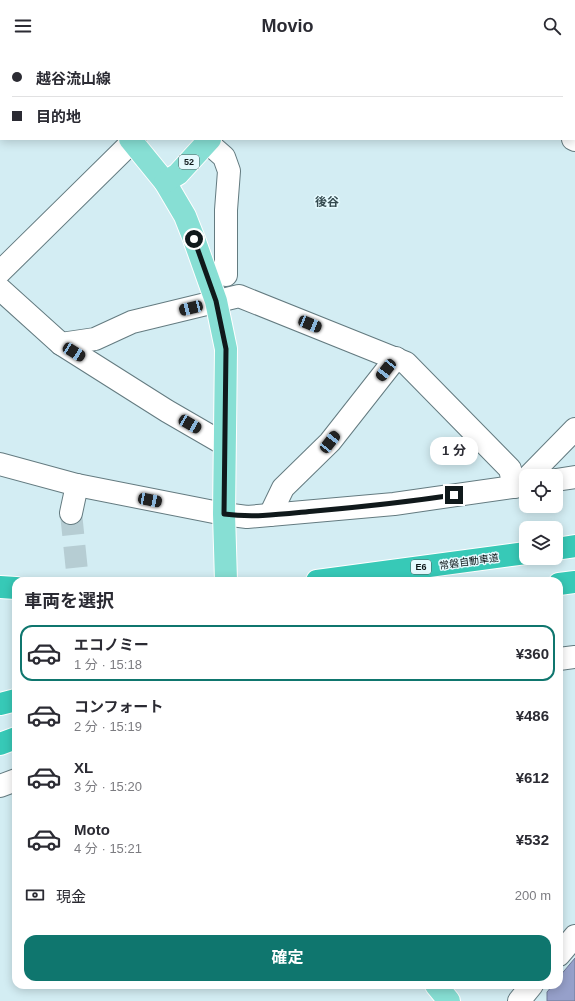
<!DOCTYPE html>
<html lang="ja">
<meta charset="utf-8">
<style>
:root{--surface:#fff;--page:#f2f2f3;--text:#2b2b33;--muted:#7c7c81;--line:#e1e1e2;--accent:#0f766e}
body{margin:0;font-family:Helvetica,"Noto Sans JP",sans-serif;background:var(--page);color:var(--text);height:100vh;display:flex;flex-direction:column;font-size:15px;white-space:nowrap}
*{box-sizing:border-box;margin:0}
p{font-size:13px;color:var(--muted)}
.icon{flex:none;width:22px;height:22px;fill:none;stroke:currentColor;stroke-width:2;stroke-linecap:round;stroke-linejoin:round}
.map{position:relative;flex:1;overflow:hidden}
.panel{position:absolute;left:12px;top:525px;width:551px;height:412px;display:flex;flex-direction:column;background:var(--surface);border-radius:12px;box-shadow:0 2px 10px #0003}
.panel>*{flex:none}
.top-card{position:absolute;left:0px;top:0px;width:575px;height:88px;box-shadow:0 2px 10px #0003;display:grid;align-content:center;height:88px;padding:0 12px;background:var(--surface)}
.controls{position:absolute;left:519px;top:417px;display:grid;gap:8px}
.controls a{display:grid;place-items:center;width:44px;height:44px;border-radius:8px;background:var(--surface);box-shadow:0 2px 10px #0003;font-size:20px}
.end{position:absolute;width:18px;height:18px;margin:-9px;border:5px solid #10191b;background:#fff;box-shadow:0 0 0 2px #fff}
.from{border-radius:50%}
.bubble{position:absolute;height:28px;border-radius:12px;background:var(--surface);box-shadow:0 2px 10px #0003;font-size:13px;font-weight:700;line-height:28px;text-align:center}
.car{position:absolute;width:12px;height:24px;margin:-12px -6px;border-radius:5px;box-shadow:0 0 3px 1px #0007;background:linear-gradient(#222 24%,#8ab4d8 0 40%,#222 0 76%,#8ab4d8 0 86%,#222 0)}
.top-card b{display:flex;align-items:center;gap:14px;height:38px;font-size:15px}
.top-card b+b{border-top:1px solid var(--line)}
.top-card i{width:10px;height:10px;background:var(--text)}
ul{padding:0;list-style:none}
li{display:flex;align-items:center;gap:12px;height:56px;margin:0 8px 6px;padding:0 4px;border:2px solid transparent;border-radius:12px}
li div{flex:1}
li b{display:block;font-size:15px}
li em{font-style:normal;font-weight:700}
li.on{border-color:var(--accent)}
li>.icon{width:36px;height:36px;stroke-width:1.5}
h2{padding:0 12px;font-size:18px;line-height:48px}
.pay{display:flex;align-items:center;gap:10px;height:44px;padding:0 12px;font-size:15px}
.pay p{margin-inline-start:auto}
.action{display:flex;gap:8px;margin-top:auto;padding:8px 12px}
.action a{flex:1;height:46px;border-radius:12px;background:var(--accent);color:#fff;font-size:16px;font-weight:700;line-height:46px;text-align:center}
header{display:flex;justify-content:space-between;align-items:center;height:52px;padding:0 12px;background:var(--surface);font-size:18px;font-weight:700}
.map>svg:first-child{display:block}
</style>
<header><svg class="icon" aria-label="menu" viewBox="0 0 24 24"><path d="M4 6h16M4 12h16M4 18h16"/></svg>Movio<svg class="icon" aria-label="search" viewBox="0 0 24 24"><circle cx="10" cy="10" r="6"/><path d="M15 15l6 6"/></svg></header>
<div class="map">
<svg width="575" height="949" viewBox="0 0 575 949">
<rect width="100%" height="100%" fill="#d3edf3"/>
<polygon fill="#96a0ca" stroke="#6e7896" points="575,906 575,949 547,949 547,940 553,933 559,933 559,925"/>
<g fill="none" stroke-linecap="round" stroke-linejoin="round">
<polyline stroke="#b6cdd3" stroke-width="22" stroke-dasharray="22 11" stroke-linecap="butt" points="71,461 78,529"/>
<g stroke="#647b80" stroke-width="24">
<g id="minor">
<polyline points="479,0 480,1"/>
<polyline points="573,87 575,88"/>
<polyline points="208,91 224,105 229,119 226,158 226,223"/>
<polyline points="0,220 135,87"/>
<polyline points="0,237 61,292 167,359 224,392"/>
<polyline points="61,292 95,287 132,270 239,244 406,311 510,417 514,435"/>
<polyline points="0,412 77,433 224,462 247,465 394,452 526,433"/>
<polyline points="529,424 575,377"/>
<polyline points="556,428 575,425"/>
<polyline points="71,461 77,433"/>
<polyline points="270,463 283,436 330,390 396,306"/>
<polyline points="559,607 575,605"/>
<polyline points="0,734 16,728"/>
<polyline points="559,903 575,884"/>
<polyline points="519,949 532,933"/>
</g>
</g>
<g stroke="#fff" stroke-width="24">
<g id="major">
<polyline points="55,0 56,1"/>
<polyline points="228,1 228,0"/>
<polyline points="130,87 165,130 185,164 194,187 216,249 226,297 224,462 226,529"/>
<polyline points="165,130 178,122 210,87"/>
<polyline points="436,933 449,949"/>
</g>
</g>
<g stroke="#fff" stroke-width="24">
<g id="highway">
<polyline points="556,497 575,494"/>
<polyline points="317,529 526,501"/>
<polyline points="559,532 575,530"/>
<polyline points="0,535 16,536"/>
<polyline points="0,652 16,648"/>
<polyline points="0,692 16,686"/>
</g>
</g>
<use href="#minor" stroke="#fff" stroke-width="22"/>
<use href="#major" stroke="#87dfd4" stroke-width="22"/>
<use href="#highway" stroke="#37c9b7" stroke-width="22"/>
</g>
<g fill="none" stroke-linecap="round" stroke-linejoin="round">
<path stroke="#10191b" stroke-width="5" d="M 194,187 L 216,249 L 226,297 L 224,462 C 255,466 283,462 315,459 C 361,455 407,450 454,443"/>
</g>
<g text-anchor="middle" stroke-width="3" stroke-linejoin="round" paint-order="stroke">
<g fill="#e5fafe" stroke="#505c5f" stroke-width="1">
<rect x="179" y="103" width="20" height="14" rx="3"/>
<rect x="411" y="508" width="20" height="14" rx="3"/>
</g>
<g font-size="9" font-weight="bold" fill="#10191b">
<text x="189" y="113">52</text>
<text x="421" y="518">E6</text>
</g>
<g font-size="10" fill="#10191b" stroke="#e5fafe">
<text transform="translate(469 509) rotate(-8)" y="4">常磐自動車道</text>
</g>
<g font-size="12" font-weight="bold" fill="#354b50" stroke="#e5fafe">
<text x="327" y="154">後谷</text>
</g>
</g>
</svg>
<div class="controls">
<a><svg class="icon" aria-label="locate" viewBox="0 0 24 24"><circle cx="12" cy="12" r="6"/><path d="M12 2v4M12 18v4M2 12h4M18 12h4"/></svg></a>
<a><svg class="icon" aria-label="layers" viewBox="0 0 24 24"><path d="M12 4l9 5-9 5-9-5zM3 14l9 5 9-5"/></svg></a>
</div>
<i class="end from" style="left:194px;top:187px"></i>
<i class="end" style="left:454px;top:443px"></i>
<div class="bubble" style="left:430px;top:385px;width:48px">1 分</div>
<i class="car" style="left:191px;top:256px;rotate:256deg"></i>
<i class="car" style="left:310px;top:272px;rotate:112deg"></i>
<i class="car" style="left:74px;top:300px;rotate:122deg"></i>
<i class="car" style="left:386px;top:318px;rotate:218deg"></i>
<i class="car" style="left:190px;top:372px;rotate:120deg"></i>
<i class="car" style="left:330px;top:390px;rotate:38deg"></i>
<i class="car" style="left:150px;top:448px;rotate:101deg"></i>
<div class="top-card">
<b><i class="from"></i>越谷流山線</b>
<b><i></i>目的地</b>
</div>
<section class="panel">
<h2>車両を選択</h2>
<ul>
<li class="on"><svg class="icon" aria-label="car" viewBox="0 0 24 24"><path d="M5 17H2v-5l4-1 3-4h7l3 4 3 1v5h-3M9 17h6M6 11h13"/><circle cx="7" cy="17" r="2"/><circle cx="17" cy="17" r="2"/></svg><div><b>エコノミー</b><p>1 分 · 15:18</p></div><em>¥360</em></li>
<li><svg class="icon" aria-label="car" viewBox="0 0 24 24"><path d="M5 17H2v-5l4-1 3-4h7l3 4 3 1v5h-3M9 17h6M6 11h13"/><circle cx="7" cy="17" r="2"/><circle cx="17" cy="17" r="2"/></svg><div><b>コンフォート</b><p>2 分 · 15:19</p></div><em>¥486</em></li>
<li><svg class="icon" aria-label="car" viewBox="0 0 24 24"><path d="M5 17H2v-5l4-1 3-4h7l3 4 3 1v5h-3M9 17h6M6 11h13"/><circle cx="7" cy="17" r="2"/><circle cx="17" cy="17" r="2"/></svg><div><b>XL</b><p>3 分 · 15:20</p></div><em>¥612</em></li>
<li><svg class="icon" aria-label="car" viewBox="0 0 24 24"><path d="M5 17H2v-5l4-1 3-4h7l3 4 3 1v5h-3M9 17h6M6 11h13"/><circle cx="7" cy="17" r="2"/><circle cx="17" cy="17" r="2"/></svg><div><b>Moto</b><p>4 分 · 15:21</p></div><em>¥532</em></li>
</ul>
<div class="pay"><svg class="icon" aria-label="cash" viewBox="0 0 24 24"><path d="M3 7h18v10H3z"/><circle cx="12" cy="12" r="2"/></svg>現金<p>200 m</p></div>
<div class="action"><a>確定</a></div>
</section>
</div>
